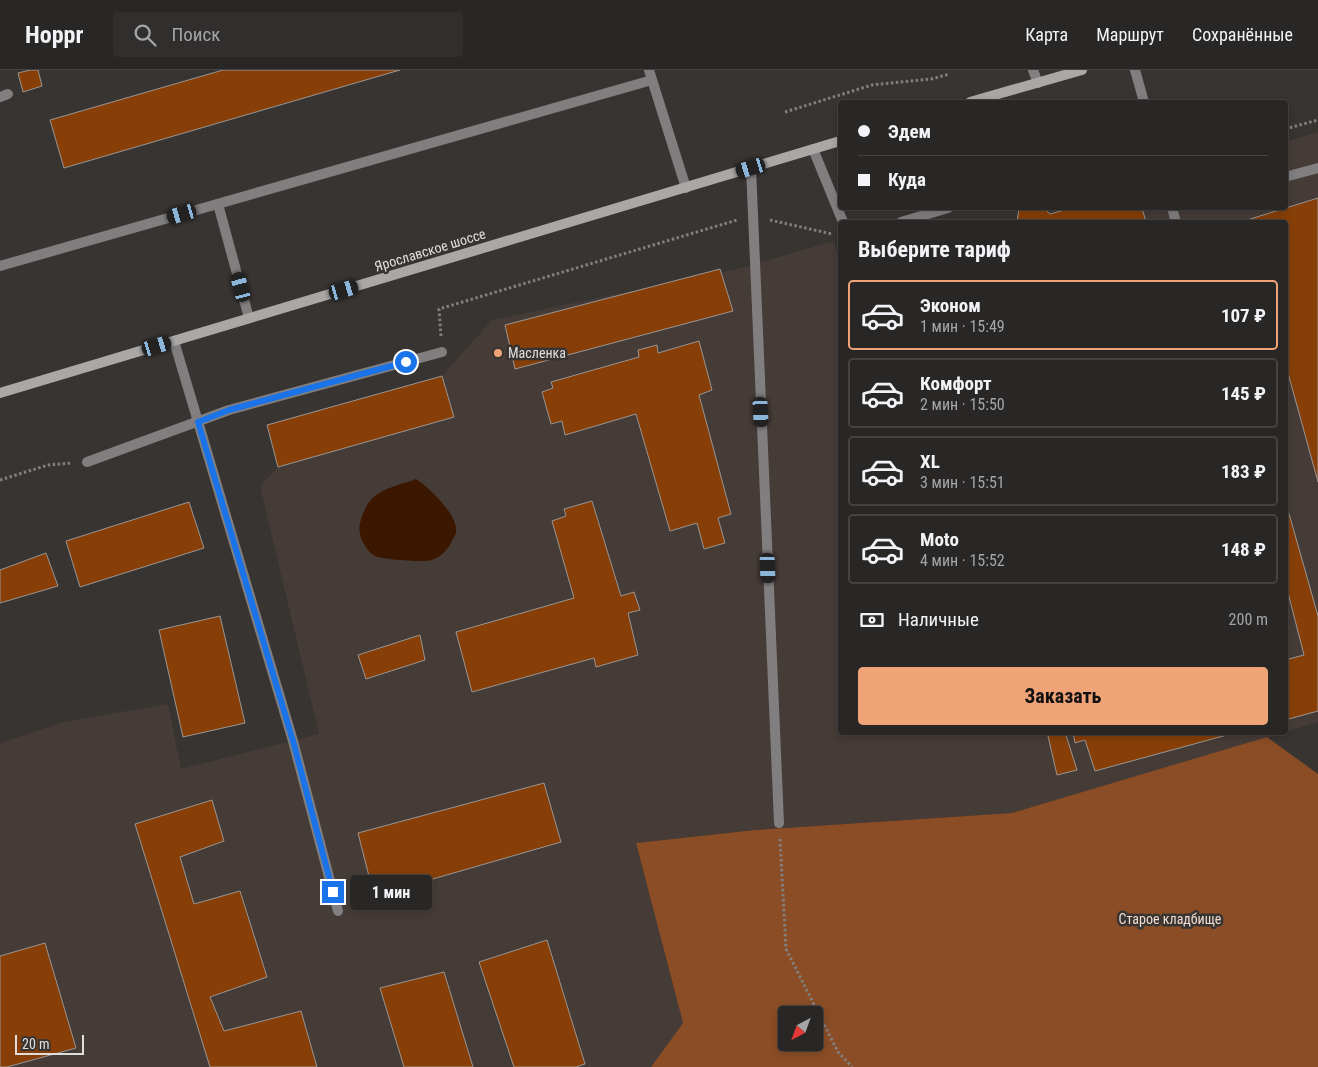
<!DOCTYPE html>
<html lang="ru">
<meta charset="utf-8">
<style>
:root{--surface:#292726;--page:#312f2e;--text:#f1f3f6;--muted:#a5a5a7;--line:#454443;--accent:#efa377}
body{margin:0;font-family:"Roboto Condensed",sans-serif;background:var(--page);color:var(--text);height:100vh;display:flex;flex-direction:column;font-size:19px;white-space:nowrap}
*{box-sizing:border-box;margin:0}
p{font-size:16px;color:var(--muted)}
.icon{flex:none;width:28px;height:28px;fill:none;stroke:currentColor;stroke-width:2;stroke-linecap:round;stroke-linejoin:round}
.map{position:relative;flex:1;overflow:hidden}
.drawer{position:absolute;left:838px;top:150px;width:450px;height:515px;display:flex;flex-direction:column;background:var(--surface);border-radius:5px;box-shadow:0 2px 8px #0003,0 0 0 1px var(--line)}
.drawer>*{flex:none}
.guide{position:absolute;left:838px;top:30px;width:450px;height:110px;border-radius:5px;box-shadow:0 2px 8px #0003,0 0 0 1px var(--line);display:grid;align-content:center;height:110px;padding:0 20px;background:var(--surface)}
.needle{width:32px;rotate:221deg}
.buttons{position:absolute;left:778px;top:936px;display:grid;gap:10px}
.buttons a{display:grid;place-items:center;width:45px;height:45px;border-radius:5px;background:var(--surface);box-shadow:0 2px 8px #0003,0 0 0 1px var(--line);font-size:25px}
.scale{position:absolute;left:15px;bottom:12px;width:69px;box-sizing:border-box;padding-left:5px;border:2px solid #e0dedd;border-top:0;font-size:14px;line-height:18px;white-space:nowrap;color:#e0dedd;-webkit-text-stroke:4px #373432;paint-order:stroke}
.end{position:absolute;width:22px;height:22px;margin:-11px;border:6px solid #1a73e8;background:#fff;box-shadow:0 0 0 2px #fff}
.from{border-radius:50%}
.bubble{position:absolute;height:35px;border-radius:5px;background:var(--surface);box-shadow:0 2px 8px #0003,0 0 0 1px var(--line);font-size:16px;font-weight:700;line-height:35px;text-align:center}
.car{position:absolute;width:15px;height:30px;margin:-15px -8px;border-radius:6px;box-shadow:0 0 4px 1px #0007;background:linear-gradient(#222 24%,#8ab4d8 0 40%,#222 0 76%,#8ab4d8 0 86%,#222 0)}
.guide b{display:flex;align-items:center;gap:18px;height:48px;font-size:19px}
.guide b+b{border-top:1px solid var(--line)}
.guide i{width:12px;height:12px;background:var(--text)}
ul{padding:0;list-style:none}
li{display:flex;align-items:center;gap:15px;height:70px;margin:0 10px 8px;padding:0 10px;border:2px solid var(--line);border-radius:5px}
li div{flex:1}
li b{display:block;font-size:19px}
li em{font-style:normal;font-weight:700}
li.selected{border-color:var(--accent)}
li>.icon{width:45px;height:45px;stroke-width:1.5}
h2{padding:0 20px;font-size:22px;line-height:60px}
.pay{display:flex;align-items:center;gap:12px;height:55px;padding:0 20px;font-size:19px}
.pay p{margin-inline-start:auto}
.action{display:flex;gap:10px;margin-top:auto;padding:10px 20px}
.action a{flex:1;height:58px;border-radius:5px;background:var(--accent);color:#111;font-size:20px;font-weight:700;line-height:58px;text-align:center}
header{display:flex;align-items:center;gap:30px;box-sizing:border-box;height:70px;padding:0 25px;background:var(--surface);border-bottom:1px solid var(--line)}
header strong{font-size:24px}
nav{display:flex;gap:28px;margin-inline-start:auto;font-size:18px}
.search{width:350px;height:45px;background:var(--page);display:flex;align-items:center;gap:12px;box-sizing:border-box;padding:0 18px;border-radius:5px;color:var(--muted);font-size:19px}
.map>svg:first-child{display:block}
</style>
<header>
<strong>Hoppr</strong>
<div class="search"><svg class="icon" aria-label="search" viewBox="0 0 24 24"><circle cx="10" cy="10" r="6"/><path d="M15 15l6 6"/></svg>Поиск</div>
<nav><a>Карта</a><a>Маршрут</a><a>Сохранённые</a></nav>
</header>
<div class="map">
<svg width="1318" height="997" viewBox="0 0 1318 997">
<rect width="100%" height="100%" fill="#373432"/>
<g fill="#453b37">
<polygon points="1318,62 1318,652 1285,662 1285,152 1017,152 1019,138 1044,138 1050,144 1071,138 1285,138 1285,72"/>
<polygon points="833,171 840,192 840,662 1283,663 1012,743 755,760 636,773 683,953 651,997 0,997 0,673 63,652 168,634 181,699 319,664 260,416 278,397 267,355 442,306 492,250 746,197"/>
</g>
<path fill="#8a4d26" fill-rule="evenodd" d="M 1267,667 L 1318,704 L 1318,997 L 651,997 L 683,953 L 636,773 L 755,760 L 1012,743 ZM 786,945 L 814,945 L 814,972 L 786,972 Z"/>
<path fill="#3c1700" d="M 416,409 C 429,418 459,445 456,463 C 455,466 452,470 451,473 C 447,481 440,487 432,490 C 426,493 380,489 375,486 C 365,480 357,465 360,453 C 369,419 386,420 416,409 Z"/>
<g fill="#873f07" stroke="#9a9694">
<polygon points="30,0 38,0 42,16 23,22 18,3"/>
<polygon points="223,0 400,0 64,98 50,50"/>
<polygon points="1318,128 1318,412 1285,292 1285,152 1247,152 1247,150"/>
<polygon points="1019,138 1044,138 1050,144 1071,138 1142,138 1146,152 1017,152"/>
<polygon points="720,199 733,241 515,299 505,255"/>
<polygon points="699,271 712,320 699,325 731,444 718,448 725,473 704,479 697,453 670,461 636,344 565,365 562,351 551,354 542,322 553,318 551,312 639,287 638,280 657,275 658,283"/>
<polygon points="442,306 454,347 278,397 267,355"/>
<polygon points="592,431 621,526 634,522 640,540 628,543 638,585 596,597 594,588 472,622 456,562 574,528 552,451 566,446 564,439"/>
<polygon points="189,432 204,478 80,517 66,471"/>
<polygon points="1288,440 1318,546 1318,641 1285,650 1285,590 1304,585 1285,511 1285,441"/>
<polygon points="46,483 58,516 0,533 0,500"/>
<polygon points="220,546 245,653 183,667 159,560"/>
<polygon points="420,565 425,590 366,609 358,585"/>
<polygon points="1044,662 1065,662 1077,700 1057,705 1048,666"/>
<polygon points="1073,662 1238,662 1095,701 1085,670 1075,673"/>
<polygon points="544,713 561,772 374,826 358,763"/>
<polygon points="212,730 224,771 180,787 194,834 240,821 267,907 210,927 224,961 301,941 317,997 210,997 135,754"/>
<polygon points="547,870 585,994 576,997 514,997 479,892"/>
<polygon points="45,873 76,978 7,997 0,997 0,886"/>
<polygon points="444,902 473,997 404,997 380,918"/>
</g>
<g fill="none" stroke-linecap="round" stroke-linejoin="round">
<g stroke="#827f7e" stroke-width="3" stroke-dasharray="2.5 2.5" stroke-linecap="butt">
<polyline points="785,42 872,15 931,9 950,4"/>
<polyline points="1285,59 1318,50"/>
<polyline points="770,150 832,164"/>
<polyline points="441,266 439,239 737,150"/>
<polyline points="0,410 48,395 72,393"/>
<polyline points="780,769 786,879 838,982 852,997"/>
</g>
<g stroke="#807e7e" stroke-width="10">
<polyline points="649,0 686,118"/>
<polyline points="1033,0 1038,13"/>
<polyline points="1135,0 1144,32"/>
<polyline points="0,27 8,24"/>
<polyline points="813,79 843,152"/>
<polyline points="751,98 779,753"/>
<polyline points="1285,107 1318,98"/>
<polyline points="218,134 249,248"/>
<polyline points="1172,138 1176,152"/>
<polyline points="901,152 948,138"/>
<polyline points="0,196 652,10"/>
<polyline points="174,271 293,671 338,841"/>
<polyline points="87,392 229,340 442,282"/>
</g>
<g stroke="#aaa8a6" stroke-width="10">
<polyline points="970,32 1082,0"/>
<polyline points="0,323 840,71"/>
</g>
</g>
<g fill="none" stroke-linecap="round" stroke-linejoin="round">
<polyline stroke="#1a73e8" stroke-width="6" points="333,822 293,671 198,352 229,340 406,292"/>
</g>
<circle fill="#efa377" stroke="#373432" stroke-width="2" cx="498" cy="283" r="5"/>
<g text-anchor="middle" stroke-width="5" stroke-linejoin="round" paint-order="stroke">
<g font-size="14" fill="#e0dedd" stroke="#373432">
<text transform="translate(430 180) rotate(-17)" y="5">Ярославское шоссе</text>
</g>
<g font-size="14" fill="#e0dedd" stroke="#373432" text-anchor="start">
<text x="508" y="288">Масленка</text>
</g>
<g font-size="14" fill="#f2dcd0" stroke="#373432">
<text x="1170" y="854">Старое кладбище</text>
</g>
</g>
</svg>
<div class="buttons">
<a><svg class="needle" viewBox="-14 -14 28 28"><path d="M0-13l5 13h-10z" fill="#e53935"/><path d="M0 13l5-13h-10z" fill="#a5a5a7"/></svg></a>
</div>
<div class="scale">20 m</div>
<i class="end from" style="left:406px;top:292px"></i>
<i class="end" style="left:333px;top:822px"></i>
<div class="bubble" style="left:350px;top:805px;width:82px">1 мин</div>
<i class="car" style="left:751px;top:98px;rotate:253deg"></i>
<i class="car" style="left:182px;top:144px;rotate:254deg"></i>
<i class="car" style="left:241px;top:217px;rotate:345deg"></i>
<i class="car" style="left:344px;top:220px;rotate:74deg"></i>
<i class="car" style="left:157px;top:276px;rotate:73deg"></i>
<i class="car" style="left:761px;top:342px;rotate:177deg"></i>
<i class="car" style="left:768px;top:498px;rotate:178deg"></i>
<div class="guide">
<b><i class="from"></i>Эдем</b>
<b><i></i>Куда</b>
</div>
<section class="drawer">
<h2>Выберите тариф</h2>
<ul>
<li class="selected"><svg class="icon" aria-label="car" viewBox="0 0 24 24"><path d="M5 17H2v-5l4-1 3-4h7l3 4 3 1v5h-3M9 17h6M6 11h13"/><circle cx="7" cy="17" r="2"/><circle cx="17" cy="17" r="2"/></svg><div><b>Эконом</b><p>1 мин · 15:49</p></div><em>107 ₽</em></li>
<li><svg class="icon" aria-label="car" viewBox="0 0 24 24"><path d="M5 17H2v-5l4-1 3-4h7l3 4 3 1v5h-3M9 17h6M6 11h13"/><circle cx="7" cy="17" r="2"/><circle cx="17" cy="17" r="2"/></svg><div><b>Комфорт</b><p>2 мин · 15:50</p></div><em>145 ₽</em></li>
<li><svg class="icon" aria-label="car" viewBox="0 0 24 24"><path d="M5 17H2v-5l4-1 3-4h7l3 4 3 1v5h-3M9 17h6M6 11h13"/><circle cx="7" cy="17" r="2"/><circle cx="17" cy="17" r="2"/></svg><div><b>XL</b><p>3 мин · 15:51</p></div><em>183 ₽</em></li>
<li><svg class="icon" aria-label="car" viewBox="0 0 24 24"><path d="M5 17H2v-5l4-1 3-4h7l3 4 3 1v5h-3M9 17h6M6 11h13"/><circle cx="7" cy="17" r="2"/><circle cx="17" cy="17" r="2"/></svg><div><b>Moto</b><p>4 мин · 15:52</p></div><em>148 ₽</em></li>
</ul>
<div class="pay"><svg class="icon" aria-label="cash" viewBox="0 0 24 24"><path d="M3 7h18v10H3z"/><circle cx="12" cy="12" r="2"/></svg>Наличные<p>200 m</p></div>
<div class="action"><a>Заказать</a></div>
</section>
</div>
